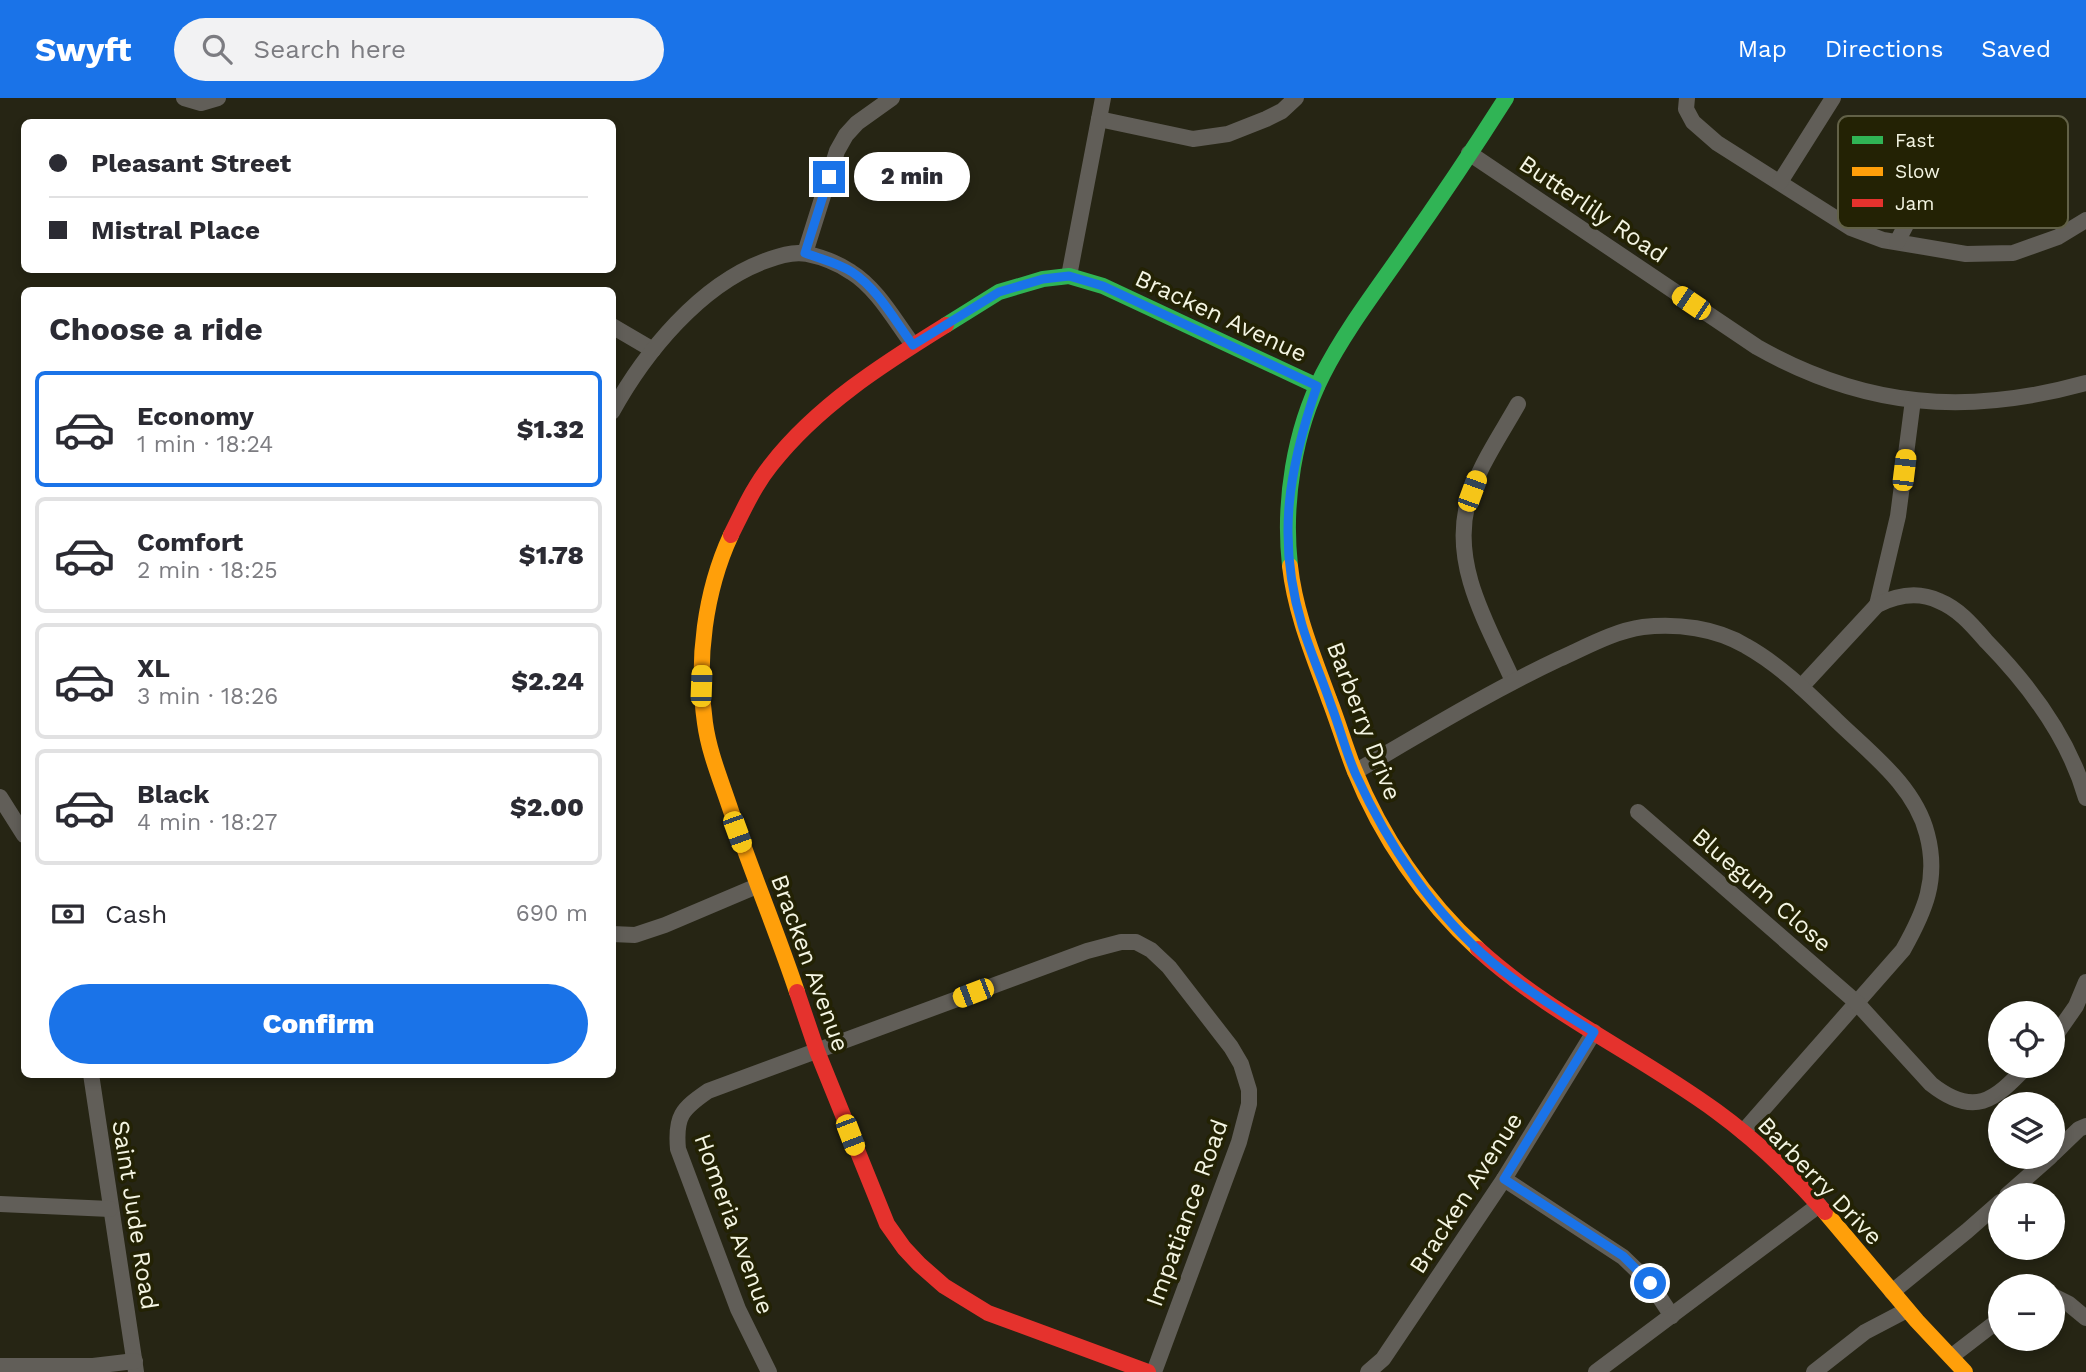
<!DOCTYPE html>
<meta charset="utf-8">
<style>
:root{--surface:#fff;--page:#f2f2f3;--text:#2b2b33;--muted:#7c7c81;--line:#e1e1e2;--accent:#1a73e8}
body{margin:0;font-family:"Work Sans",sans-serif;background:var(--page);color:var(--text);height:100vh;display:flex;flex-direction:column;font-size:26px;white-space:nowrap}
*{box-sizing:border-box;margin:0}
p{font-size:23px;color:var(--muted)}
.icon{flex:none;width:38px;height:38px;fill:none;stroke:currentColor;stroke-width:2;stroke-linecap:round;stroke-linejoin:round}
.map{position:relative;flex:1;overflow:hidden}
.sheet{position:absolute;left:21px;top:189px;width:595px;height:791px;display:flex;flex-direction:column;background:var(--surface);border-radius:10px;box-shadow:0 4px 10px #0003}
.sheet>*{flex:none}
.guide{position:absolute;left:21px;top:21px;width:595px;height:154px;border-radius:10px;box-shadow:0 4px 10px #0003;display:grid;align-content:center;height:154px;padding:0 28px;background:var(--surface)}
.buttons{position:absolute;left:1988px;top:903px;display:grid;gap:14px}
.buttons a{display:grid;place-items:center;width:77px;height:77px;border-radius:50%;background:var(--surface);box-shadow:0 4px 10px #0003;font-size:35px}
.end{position:absolute;width:32px;height:32px;margin:-16px;border:9px solid #1a73e8;background:#fff;box-shadow:0 0 0 4px #fff}
.from{border-radius:50%}
.bubble{position:absolute;height:49px;border-radius:24px;background:var(--surface);box-shadow:0 4px 10px #0003;font-size:23px;font-weight:800;line-height:49px;text-align:center}
.car{position:absolute;width:21px;height:42px;margin:-21px -10px;border-radius:9px;box-shadow:0 0 5px 2px #0007;background:linear-gradient(#f5c518 24%,#345 0 40%,#f5c518 0 76%,#345 0 86%,#f5c518 0)}
.guide b{display:flex;align-items:center;gap:24px;height:66px;font-size:26px}
.guide b+b{border-top:2px solid var(--line)}
.guide i{width:18px;height:18px;background:var(--text)}
ul{padding:0;list-style:none}
li{display:flex;align-items:center;gap:21px;height:116px;margin:0 14px 10px;padding:0 14px;border:4px solid var(--line);border-radius:10px}
li div{flex:1}
li b{display:block;font-size:26px}
li em{font-style:normal;font-weight:800}
li.current{border-color:var(--accent)}
li>.icon{width:63px;height:63px;stroke-width:1.5}
h2{padding:0 28px;font-size:32px;line-height:84px}
.pay{display:flex;align-items:center;gap:18px;height:77px;padding:0 28px;font-size:26px}
.pay p{margin-inline-start:auto}
.button{display:flex;gap:14px;margin-top:auto;padding:14px 28px}
.button a{flex:1;height:80px;border-radius:42px;background:var(--accent);color:#fff;font-size:28px;font-weight:800;line-height:80px;text-align:center}
header{display:flex;align-items:center;gap:42px;box-sizing:border-box;height:98px;padding:0 35px;background:var(--accent);color:#fff}
header strong{font-size:33px}
nav{display:flex;gap:38px;margin-inline-start:auto;font-size:24px}
.search{width:490px;height:63px;background:var(--page);display:flex;align-items:center;gap:18px;box-sizing:border-box;padding:0 24px;border-radius:38px;color:var(--muted);font-size:26px}
.map>svg:first-child{display:block}
</style>
<header>
<strong>Swyft</strong>
<div class="search"><svg class="icon" aria-label="search" viewBox="0 0 24 24"><circle cx="10" cy="10" r="6"/><path d="M15 15l6 6"/></svg>Search here</div>
<nav><a>Map</a><a>Directions</a><a>Saved</a></nav>
</header>
<div class="map">
<svg width="2086" height="1274" viewBox="0 0 2086 1274">
<rect width="100%" height="100%" fill="#262514"/>
<g fill="none" stroke-linecap="round" stroke-linejoin="round">
<g stroke="#615e58" stroke-width="16">
<polyline points="184,0 201,5 218,0"/>
<polyline points="1687,0 1686,11 1693,24 1717,45 1851,130 1883,142 1966,156 2013,155 2058,139 2086,122"/>
<polyline points="1099,21 1193,41 1228,36 1266,21 1282,13 1296,0"/>
<path d="M 1469,55 L 1757,249 C 1865,310 1967,318 2086,285"/>
<polyline points="1780,84 1833,0"/>
<polyline points="1897,144 1940,62"/>
<polyline points="805,155 837,53 846,37 857,25 892,0"/>
<polyline points="1069,178 1103,0"/>
<polyline points="612,228 653,252"/>
<path d="M 612,314 C 645,254 700,187 765,163 C 778,158 793,153 807,156 C 822,159 839,166 851,174 C 877,190 895,223 913,247"/>
<polyline points="1877,507 1898,418 1913,302"/>
<path d="M 1513,583 C 1489,529 1452,470 1467,408 C 1476,372 1500,338 1518,306"/>
<path d="M 1801,589 L 1877,507 C 1897,497 1918,493 1939,503 C 1959,511 1973,528 1987,544 C 2030,588 2069,640 2086,700"/>
<path d="M 1355,674 C 1422,635 1489,594 1559,561 C 1586,549 1614,533 1643,529 C 1677,525 1716,530 1746,548 C 1780,567 1808,595 1836,622 C 1870,655 1915,688 1927,736 C 1939,781 1925,813 1903,852 L 1743,1034"/>
<polyline points="0,699 24,737"/>
<path d="M 1638,714 L 1856,904 L 1931,986 C 1974,1020 1994,1003 2027,968"/>
<polyline points="612,836 635,837 665,827 757,788"/>
<polyline points="2053,941 2076,908 2086,884"/>
<polyline points="91,976 136,1274"/>
<polyline points="2053,1056 2079,1031 2086,1028"/>
<polyline points="1504,1081 1623,1159 1650,1185 1672,1218"/>
<polyline points="2007,1097 2050,1059"/>
<polyline points="0,1106 110,1111"/>
<polyline points="1892,1194 1967,1133 2000,1104"/>
<polyline points="2053,1198 2069,1206 2086,1220"/>
<polyline points="1952,1258 2000,1221"/>
<polyline points="0,1268 93,1268 135,1263"/>
<path d="M 769,1274 L 738,1211 L 678,1051 C 675,1018 682,1011 708,993 L 1087,853 L 1121,844 L 1136,844 L 1151,852 L 1169,869 L 1231,949 L 1241,966 L 1249,992 L 1249,1006 L 1239,1044 L 1154,1274"/>
<polyline points="1368,1274 1383,1261 1504,1081 1594,934"/>
<polyline points="1596,1274 1819,1107"/>
<polyline points="1814,1274 1865,1234 1907,1212"/>
</g>
<g stroke="#30b455" stroke-width="16">
<polyline points="946,227 999,194 1043,181 1069,178 1103,188 1317,288"/>
<path d="M 1290,468 C 1283,404 1294,333 1323,276 C 1345,233 1375,194 1402,155 C 1438,104 1473,52 1506,0"/>
</g>
<g stroke="#ff9f0a" stroke-width="16">
<path d="M 731,437 C 705,493 696,563 705,625 C 709,654 720,680 729,707 C 750,770 776,831 797,894"/>
<path d="M 1290,468 C 1295,514 1313,557 1329,601 C 1338,624 1345,648 1354,671 C 1381,738 1424,802 1478,851"/>
<polyline points="1825,1114 1917,1223 1965,1274"/>
</g>
<g stroke="#e5322d" stroke-width="16">
<path d="M 731,437 C 743,413 754,388 771,367 C 817,308 883,266 946,227"/>
<path d="M 1478,851 C 1549,916 1638,956 1716,1013 C 1756,1042 1792,1077 1825,1114"/>
<polyline points="797,894 817,953 887,1126 904,1150 919,1166 944,1188 988,1215 1148,1274"/>
</g>
</g>
<g fill="none" stroke-linecap="round" stroke-linejoin="round">
<path stroke="#1a73e8" stroke-width="9" d="M 829,79 L 805,155 C 821,161 838,165 852,174 C 878,191 895,223 913,247 L 999,194 L 1043,181 L 1069,178 L 1103,188 L 1317,288 C 1289,370 1276,441 1302,527 C 1310,554 1322,580 1331,607 C 1340,630 1346,655 1356,677 C 1388,747 1434,816 1493,865 C 1525,891 1559,913 1594,934 L 1504,1081 L 1623,1158 L 1650,1185"/>
</g>
<g text-anchor="middle" stroke-width="7" stroke-linejoin="round" paint-order="stroke">
<g font-size="24" fill="#f4f5e3" stroke="#232204">
<text transform="translate(1593 111) rotate(34)" y="8">Butterlily Road</text>
<text transform="translate(1221 218) rotate(25)" y="8">Bracken Avenue</text>
<text transform="translate(1364 623) rotate(69)" y="8">Barberry Drive</text>
<text transform="translate(1762 792) rotate(41)" y="8">Bluegum Close</text>
<text transform="translate(810 865) rotate(70)" y="8">Bracken Avenue</text>
<text transform="translate(1820 1083) rotate(46)" y="8">Barberry Drive</text>
<text transform="translate(1466 1095) rotate(-57)" y="8">Bracken Avenue</text>
<text transform="translate(1187 1115) rotate(-70)" y="8">Impatiance Road</text>
<text transform="translate(135 1117) rotate(81)" y="8">Saint Jude Road</text>
<text transform="translate(734 1126) rotate(70)" y="8">Homeria Avenue</text>
</g>
</g>
<rect x="1838" y="18" width="230" height="112" rx="10" fill="#232204" stroke="#626147" stroke-width="2"/>
<rect x="1852" y="38" width="31" height="8" fill="#30b455"/>
<rect x="1852" y="69" width="31" height="9" fill="#ff9f0a"/>
<rect x="1852" y="101" width="31" height="8" fill="#e5322d"/>
<g font-size="19" fill="#f4f5e3">
<text x="1895" y="49">Fast</text>
<text x="1895" y="80">Slow</text>
<text x="1895" y="112">Jam</text>
</g>
</svg>
<div class="buttons">
<a><svg class="icon" aria-label="locate" viewBox="0 0 24 24"><circle cx="12" cy="12" r="6"/><path d="M12 2v4M12 18v4M2 12h4M18 12h4"/></svg></a>
<a><svg class="icon" aria-label="layers" viewBox="0 0 24 24"><path d="M12 4l9 5-9 5-9-5zM3 14l9 5 9-5"/></svg></a>
<a>+</a>
<a>−</a>
</div>
<i class="end from" style="left:1650px;top:1185px"></i>
<i class="end" style="left:829px;top:79px"></i>
<div class="bubble" style="left:854px;top:54px;width:116px">2 min</div>
<i class="car" style="left:1691px;top:205px;rotate:304deg"></i>
<i class="car" style="left:1904px;top:372px;rotate:7deg"></i>
<i class="car" style="left:1472px;top:393px;rotate:20deg"></i>
<i class="car" style="left:701px;top:588px;rotate:2deg"></i>
<i class="car" style="left:737px;top:734px;rotate:160deg"></i>
<i class="car" style="left:973px;top:895px;rotate:249deg"></i>
<i class="car" style="left:850px;top:1037px;rotate:159deg"></i>
<div class="guide">
<b><i class="from"></i>Pleasant Street</b>
<b><i></i>Mistral Place</b>
</div>
<section class="sheet">
<h2>Choose a ride</h2>
<ul>
<li class="current"><svg class="icon" aria-label="car" viewBox="0 0 24 24"><path d="M5 17H2v-5l4-1 3-4h7l3 4 3 1v5h-3M9 17h6M6 11h13"/><circle cx="7" cy="17" r="2"/><circle cx="17" cy="17" r="2"/></svg><div><b>Economy</b><p>1 min · 18:24</p></div><em>$1.32</em></li>
<li><svg class="icon" aria-label="car" viewBox="0 0 24 24"><path d="M5 17H2v-5l4-1 3-4h7l3 4 3 1v5h-3M9 17h6M6 11h13"/><circle cx="7" cy="17" r="2"/><circle cx="17" cy="17" r="2"/></svg><div><b>Comfort</b><p>2 min · 18:25</p></div><em>$1.78</em></li>
<li><svg class="icon" aria-label="car" viewBox="0 0 24 24"><path d="M5 17H2v-5l4-1 3-4h7l3 4 3 1v5h-3M9 17h6M6 11h13"/><circle cx="7" cy="17" r="2"/><circle cx="17" cy="17" r="2"/></svg><div><b>XL</b><p>3 min · 18:26</p></div><em>$2.24</em></li>
<li><svg class="icon" aria-label="car" viewBox="0 0 24 24"><path d="M5 17H2v-5l4-1 3-4h7l3 4 3 1v5h-3M9 17h6M6 11h13"/><circle cx="7" cy="17" r="2"/><circle cx="17" cy="17" r="2"/></svg><div><b>Black</b><p>4 min · 18:27</p></div><em>$2.00</em></li>
</ul>
<div class="pay"><svg class="icon" aria-label="cash" viewBox="0 0 24 24"><path d="M3 7h18v10H3z"/><circle cx="12" cy="12" r="2"/></svg>Cash<p>690 m</p></div>
<div class="button"><a>Confirm</a></div>
</section>
</div>
